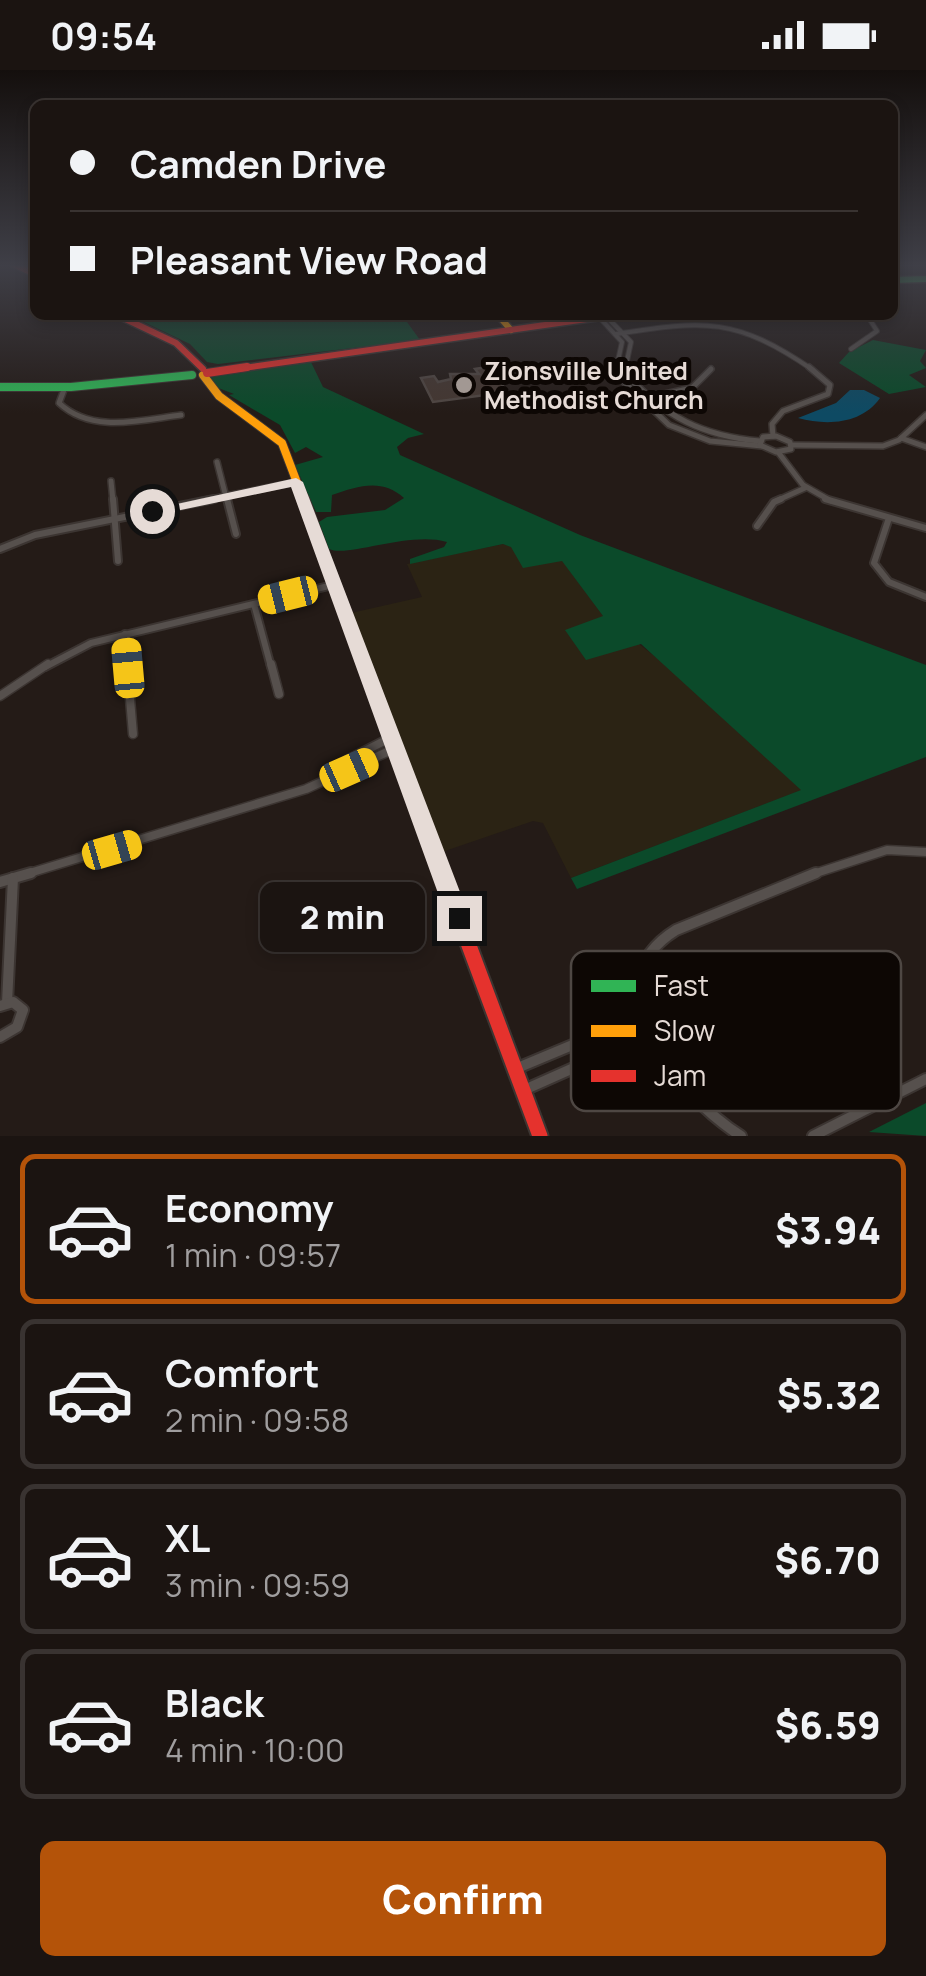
<!DOCTYPE html>
<meta charset="utf-8">
<style>
:root{--surface:#1b1411;--page:#28211f;--text:#f1f3f6;--muted:#a09e9f;--line:#393331;--accent:#b45309}
body{margin:0;font-family:Manrope,sans-serif;background:var(--page);color:var(--text);height:100vh;display:flex;flex-direction:column;font-size:38px;white-space:nowrap}
*{box-sizing:border-box;margin:0}
p{font-size:32px;color:var(--muted)}
.icon{flex:none;width:55px;height:55px;fill:none;stroke:currentColor;stroke-width:2;stroke-linecap:round;stroke-linejoin:round}
.map{position:relative;height:1066px;overflow:hidden}
.panel{display:flex;flex-direction:column;background:var(--surface);flex:1}
.panel>*{flex:none}
.banner{position:absolute;left:30px;top:30px;width:868px;height:220px;border-radius:15px;box-shadow:0 5px 15px #0003,0 0 0 2px var(--line);display:grid;align-content:center;height:220px;padding:0 40px;background:var(--surface)}
.end{position:absolute;width:45px;height:45px;margin:-22px;border:12px solid #e6dbd6;background:#111;box-shadow:0 0 0 5px #111}
.from{border-radius:50%}
.bubble{position:absolute;height:70px;border-radius:15px;background:var(--surface);box-shadow:0 5px 15px #0003,0 0 0 2px var(--line);font-size:32px;font-weight:800;line-height:70px;text-align:center}
.car{position:absolute;width:30px;height:60px;margin:-30px -15px;border-radius:12px;box-shadow:0 0 8px 2px #0007;background:linear-gradient(#f5c518 24%,#345 0 40%,#f5c518 0 76%,#345 0 86%,#f5c518 0)}
.banner b{display:flex;align-items:center;gap:35px;height:95px;font-size:38px}
.banner b+b{border-top:2px solid var(--line)}
.banner i{width:25px;height:25px;background:var(--text)}
ul{padding:18px 0 0;list-style:none}
li{display:flex;align-items:center;gap:30px;height:150px;margin:0 20px 15px;padding:0 20px;border:5px solid var(--line);border-radius:15px}
li div{flex:1}
li b{display:block;font-size:38px}
li em{font-style:normal;font-weight:800}
li.selected{border-color:var(--accent)}
li>.icon{width:90px;height:90px;stroke-width:1.5}
.cta{display:flex;gap:20px;margin-top:auto;padding:20px 40px}
.cta a{flex:1;height:115px;border-radius:15px;background:var(--accent);color:#fff;font-size:40px;font-weight:800;line-height:115px;text-align:center}
.status{display:flex;justify-content:space-between;align-items:center;height:70px;padding:0 50px;background:var(--surface);direction:ltr}
.status svg{height:28px;fill:currentColor}
.map>svg:first-child{display:block}
</style>
<div class="status"><b>09:54</b><svg viewBox="0 0 49 12"><path d="M0 12V9h3v3zM5 12V6h3v6zM10 12V3h3v9zM15 12V0h3v12zM26 1h20v11H26zM47 4h2v5h-2z"/></svg></div>
<div class="map">
<svg width="926" height="1066" viewBox="0 0 926 1066">
<rect width="100%" height="100%" fill="#241b17"/>
<polygon fill="#2b2314" points="503,474 562,490 604,547 670,598 802,720 571,808 543,753 533,751 442,782 351,543 422,527 407,494"/>
<g fill="#0b4a2a">
<polygon points="129,245 412,245 407,252 420,270 218,294 207,292 190,274"/>
<polygon points="873,270 926,280 920,291 926,298 909,305 926,317 889,324 839,293 849,282"/>
<path d="M 310,290 L 323,317 L 424,364 L 408,368 L 397,377 L 400,385 L 580,465 L 926,595 L 926,687 L 577,819 L 571,808 L 801,720 L 641,574 L 586,590 L 565,560 L 603,546 L 562,491 L 523,498 L 511,477 L 503,474 L 410,494 L 410,489 L 444,477 L 447,472 C 408,461 348,488 329,479 L 319,452 L 327,447 L 385,440 L 404,428 C 382,408 358,416 332,425 L 331,442 L 316,442 L 295,395 L 323,387 L 306,377 L 295,383 L 280,355 L 229,325 L 234,324 L 208,314 L 205,306 Z"/>
<polygon points="926,1033 926,1066 869,1062"/>
</g>
<path fill="#0e4a63" d="M 850,320 L 864,320 L 880,328 C 862,354 827,356 798,348 L 836,333 Z"/>
<polygon fill="#443731" stroke="#4f4642" stroke-width="2.5" points="487,297 508,322 433,332 421,308 434,306 438,312 451,309 450,304 479,304 475,299"/>
<g fill="none" stroke-linecap="round" stroke-linejoin="round">
<g stroke="#3c3532" stroke-width="6">
<g id="street-far4">
<polyline points="606,246 631,272 625,300"/>
<polyline points="599,247 622,272 616,300"/>
<polyline points="809,248 833,245"/>
<path d="M 616,264 C 706,250 735,247 813,300"/>
<polyline points="851,279 877,261 867,245"/>
</g>
</g>
<g stroke="#3c3532" stroke-width="8">
<g id="street-far3">
<polyline points="615,297 617,305 669,355 710,371 762,376"/>
<path d="M 625,297 L 626,304 C 665,347 702,366 760,371"/>
<path d="M 65,317 L 59,333 C 92,364 141,350 181,345"/>
<polyline points="647,328 692,318 711,299"/>
<polyline points="773,366 772,354 783,341 828,324 830,315 809,297"/>
<polygon points="776,366 790,372 791,379 776,382 760,375 763,367"/>
<polyline points="901,368 926,377"/>
<polyline points="791,375 883,376 899,370 926,345"/>
<polyline points="778,382 803,415 831,431"/>
<polyline points="217,392 227,431"/>
<polyline points="111,411 113,431"/>
<polyline points="201,431 296,412"/>
<polyline points="776,431 805,418"/>
</g>
</g>
<g stroke="#3c3532" stroke-width="10">
<g id="street-far2">
<polyline points="113,429 118,491"/>
<polyline points="227,429 236,464"/>
<polyline points="825,429 926,458"/>
<polyline points="889,448 874,493 889,512 926,527"/>
<polyline points="757,456 774,432 781,429"/>
<polyline points="0,479 35,465 214,429"/>
<polyline points="254,534 271,597"/>
<polyline points="125,564 128,597"/>
<polyline points="45,597 91,573 333,515"/>
</g>
</g>
<g stroke="#3c3532" stroke-width="11">
<g id="street-far1">
<polyline points="127,594 133,664"/>
<polyline points="271,594 279,624"/>
<polyline points="0,626 48,594"/>
<polyline points="332,704 347,690 392,667"/>
<polyline points="23,805 306,719 396,678"/>
<polyline points="810,805 887,780 926,782"/>
</g>
</g>
<g stroke="#3c3532" stroke-width="14">
<g id="street">
<polyline points="0,812 31,803"/>
<polyline points="7,933 13,808"/>
<polyline points="0,936 13,932 23,940 17,957 0,967"/>
<polyline points="515,999 642,946"/>
<polyline points="524,1020 650,964"/>
<path d="M 741,1066 C 680,1027 584,917 676,860 L 816,803"/>
<polyline points="813,1066 926,1009"/>
</g>
</g>
<g stroke="#3c3532" stroke-width="9">
<polyline id="fast-far1" points="892,210 926,209"/>
</g>
<g stroke="#3c3532" stroke-width="10">
<polyline id="fast" points="0,317 71,317 192,305"/>
</g>
<g stroke="#3c3532" stroke-width="9">
<polyline id="slow-far3" points="498,245 511,260"/>
</g>
<g stroke="#3c3532" stroke-width="10">
<polyline id="slow-far2" points="203,305 219,326 282,373 304,431"/>
</g>
<g stroke="#3c3532" stroke-width="14">
<polyline id="slow-far1" points="303,429 365,597"/>
</g>
<g stroke="#3c3532" stroke-width="16">
<polyline id="slow" points="364,594 396,679"/>
</g>
<g stroke="#3c3532" stroke-width="9">
<g id="jam-far3">
<polyline points="13,194 35,204"/>
<polyline points="117,245 176,273 203,299"/>
<polyline points="230,300 615,245"/>
</g>
</g>
<g stroke="#3c3532" stroke-width="10">
<polyline id="jam-far2" points="207,303 247,297"/>
</g>
<g stroke="#3c3532" stroke-width="16">
<polyline id="jam-far1" points="396,679 443,805"/>
</g>
<g stroke="#3c3532" stroke-width="19">
<polyline id="jam" points="442,803 540,1066"/>
</g>
<use href="#street-far4" stroke="#56504d" stroke-width="4"/>
<use href="#street-far3" stroke="#56504d" stroke-width="5"/>
<use href="#street-far2" stroke="#56504d" stroke-width="6"/>
<use href="#street-far1" stroke="#56504d" stroke-width="8"/>
<use href="#street" stroke="#56504d" stroke-width="10"/>
<use href="#fast-far1" stroke="#30b455" stroke-width="6"/>
<use href="#fast" stroke="#30b455" stroke-width="8"/>
<use href="#slow-far3" stroke="#ff9f0a" stroke-width="6"/>
<use href="#slow-far2" stroke="#ff9f0a" stroke-width="8"/>
<use href="#slow-far1" stroke="#ff9f0a" stroke-width="10"/>
<use href="#slow" stroke="#ff9f0a" stroke-width="12"/>
<use href="#jam-far3" stroke="#e5322d" stroke-width="6"/>
<use href="#jam-far2" stroke="#e5322d" stroke-width="8"/>
<use href="#jam-far1" stroke="#e5322d" stroke-width="12"/>
<use href="#jam" stroke="#e5322d" stroke-width="15"/>
</g>
<linearGradient id="sky" x2="0" y2="1"><stop stop-color="#140f0d"/><stop offset="0.57" stop-color="#3f3f47"/><stop offset="1" stop-color="#3f3f47" stop-opacity="0"/></linearGradient>
<rect width="926" height="343" fill="url(#sky)"/>
<polygon fill="#e6dbd6" points="296,408 303,412 470,848 467,856 459,859 451,856 447,848 291,417 152,446 145,441"/>
<circle fill="#a29893" stroke="#0d0704" stroke-width="4" cx="464" cy="315" r="10"/>
<g text-anchor="middle" stroke-width="10" stroke-linejoin="round" paint-order="stroke">
<g font-size="25" font-weight="bold" fill="#e6dbd6" stroke="#0d0704" text-anchor="start">
<text x="484" y="310">Zionsville United<tspan x="484" dy="29">Methodist Church</tspan></text>
</g>
</g>
<rect x="571" y="881" width="330" height="160" rx="15" fill="#0d0704" stroke="#4e4743" stroke-width="2.5"/>
<rect x="591" y="910" width="45" height="12" fill="#30b455"/>
<rect x="591" y="955" width="45" height="12" fill="#ff9f0a"/>
<rect x="591" y="1000" width="45" height="12" fill="#e5322d"/>
<g font-size="28" fill="#e6dbd6">
<text x="654" y="926">Fast</text>
<text x="654" y="971">Slow</text>
<text x="654" y="1016">Jam</text>
</g>
</svg>
<i class="end from" style="left:152px;top:441px"></i>
<i class="end" style="left:459px;top:848px"></i>
<div class="bubble" style="left:260px;top:812px;width:165px">2 min</div>
<i class="car" style="left:288px;top:525px;rotate:256deg"></i>
<i class="car" style="left:128px;top:598px;rotate:355deg"></i>
<i class="car" style="left:349px;top:700px;rotate:66deg"></i>
<i class="car" style="left:112px;top:780px;rotate:74deg"></i>
<div class="banner">
<b><i class="from"></i>Camden Drive</b>
<b><i></i>Pleasant View Road</b>
</div>
</div>
<section class="panel">
<ul>
<li class="selected"><svg class="icon" aria-label="car" viewBox="0 0 24 24"><path d="M5 17H2v-5l4-1 3-4h7l3 4 3 1v5h-3M9 17h6M6 11h13"/><circle cx="7" cy="17" r="2"/><circle cx="17" cy="17" r="2"/></svg><div><b>Economy</b><p>1 min · 09:57</p></div><em>$3.94</em></li>
<li><svg class="icon" aria-label="car" viewBox="0 0 24 24"><path d="M5 17H2v-5l4-1 3-4h7l3 4 3 1v5h-3M9 17h6M6 11h13"/><circle cx="7" cy="17" r="2"/><circle cx="17" cy="17" r="2"/></svg><div><b>Comfort</b><p>2 min · 09:58</p></div><em>$5.32</em></li>
<li><svg class="icon" aria-label="car" viewBox="0 0 24 24"><path d="M5 17H2v-5l4-1 3-4h7l3 4 3 1v5h-3M9 17h6M6 11h13"/><circle cx="7" cy="17" r="2"/><circle cx="17" cy="17" r="2"/></svg><div><b>XL</b><p>3 min · 09:59</p></div><em>$6.70</em></li>
<li><svg class="icon" aria-label="car" viewBox="0 0 24 24"><path d="M5 17H2v-5l4-1 3-4h7l3 4 3 1v5h-3M9 17h6M6 11h13"/><circle cx="7" cy="17" r="2"/><circle cx="17" cy="17" r="2"/></svg><div><b>Black</b><p>4 min · 10:00</p></div><em>$6.59</em></li>
</ul>
<div class="cta"><a>Confirm</a></div>
</section>
